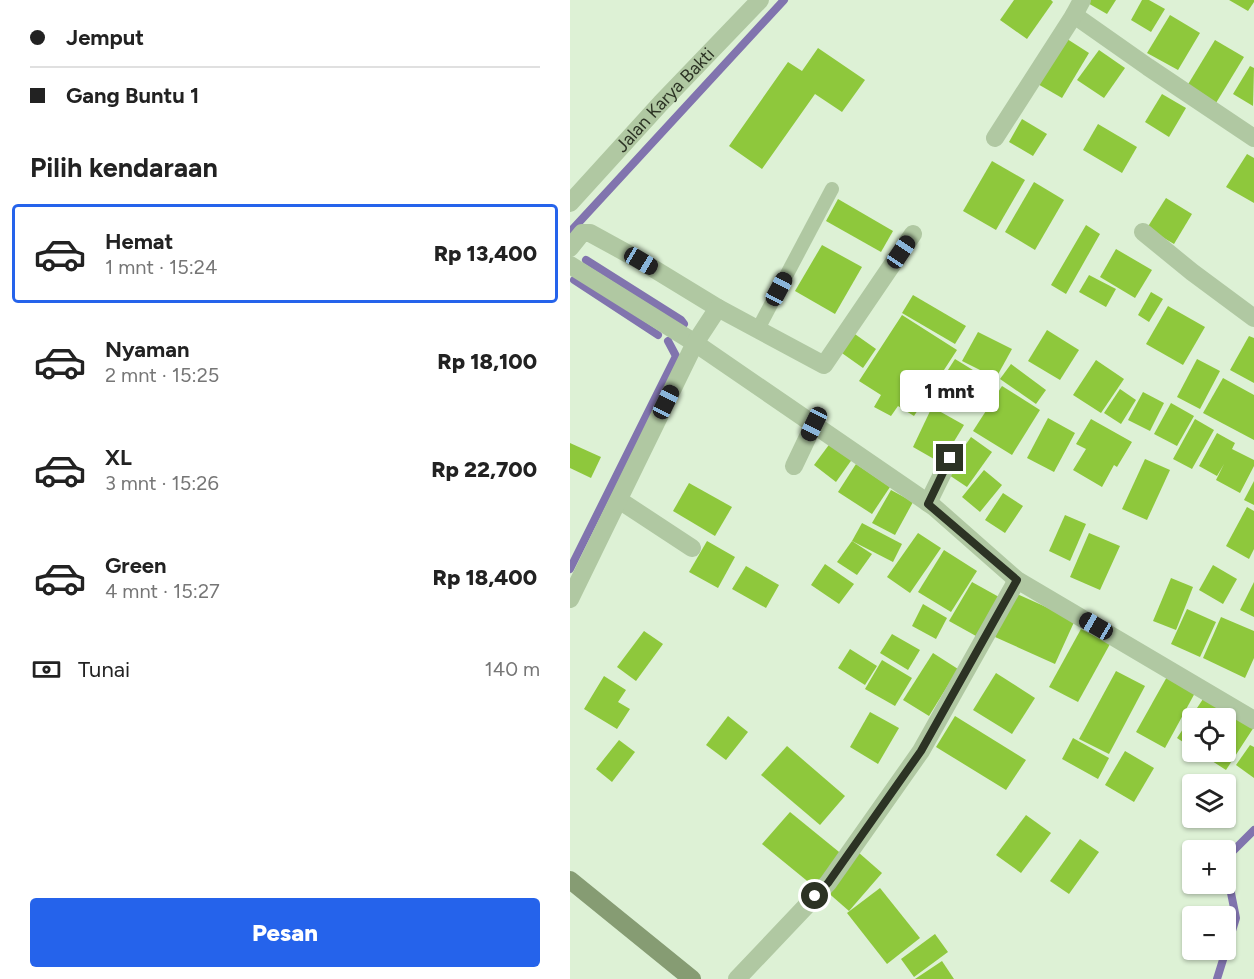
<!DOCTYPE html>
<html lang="id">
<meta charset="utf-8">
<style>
:root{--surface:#fff;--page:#f2f2f2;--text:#222;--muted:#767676;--line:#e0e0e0;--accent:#2563eb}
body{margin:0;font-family:Figtree,sans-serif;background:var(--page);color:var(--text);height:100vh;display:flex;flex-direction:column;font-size:22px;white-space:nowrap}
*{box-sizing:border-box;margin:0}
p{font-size:20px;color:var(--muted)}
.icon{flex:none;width:33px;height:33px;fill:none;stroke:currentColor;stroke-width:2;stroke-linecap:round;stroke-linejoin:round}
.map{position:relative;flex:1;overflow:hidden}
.details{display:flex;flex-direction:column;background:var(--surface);width:570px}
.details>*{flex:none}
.guide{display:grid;align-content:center;height:132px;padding:0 30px;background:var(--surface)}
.fabs{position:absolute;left:612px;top:708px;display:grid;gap:12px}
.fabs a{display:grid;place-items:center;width:54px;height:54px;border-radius:6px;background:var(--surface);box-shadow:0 2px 4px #0004;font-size:30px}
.end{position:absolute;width:27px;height:27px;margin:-14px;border:8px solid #2c3324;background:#fff;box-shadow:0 0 0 3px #fff}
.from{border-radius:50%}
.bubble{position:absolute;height:42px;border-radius:6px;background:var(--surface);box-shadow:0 2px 4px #0004;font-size:20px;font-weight:800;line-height:42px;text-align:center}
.car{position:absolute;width:18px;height:36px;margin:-18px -9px;border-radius:8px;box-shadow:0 0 4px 2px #0007;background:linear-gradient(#222 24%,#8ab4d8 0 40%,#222 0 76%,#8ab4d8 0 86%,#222 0)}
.guide b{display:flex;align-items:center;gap:21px;height:57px;font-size:22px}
.guide b+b{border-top:2px solid var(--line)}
.guide i{width:15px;height:15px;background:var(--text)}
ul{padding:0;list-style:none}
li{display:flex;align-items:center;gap:18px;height:99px;margin:0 12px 9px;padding:0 18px;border:3px solid transparent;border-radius:6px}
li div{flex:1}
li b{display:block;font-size:22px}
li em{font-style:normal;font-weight:800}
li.selected{border-color:var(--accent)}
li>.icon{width:54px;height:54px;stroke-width:1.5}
h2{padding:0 30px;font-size:27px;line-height:72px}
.pay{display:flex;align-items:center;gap:15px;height:66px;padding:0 30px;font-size:22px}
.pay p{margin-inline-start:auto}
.cta{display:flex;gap:12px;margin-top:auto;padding:12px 30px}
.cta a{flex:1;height:69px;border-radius:6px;background:var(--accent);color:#fff;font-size:24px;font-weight:800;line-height:69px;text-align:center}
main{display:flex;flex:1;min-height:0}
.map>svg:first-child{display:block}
</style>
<main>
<section class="details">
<div class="guide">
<b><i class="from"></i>Jemput</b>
<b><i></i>Gang Buntu 1</b>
</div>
<h2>Pilih kendaraan</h2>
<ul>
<li class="selected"><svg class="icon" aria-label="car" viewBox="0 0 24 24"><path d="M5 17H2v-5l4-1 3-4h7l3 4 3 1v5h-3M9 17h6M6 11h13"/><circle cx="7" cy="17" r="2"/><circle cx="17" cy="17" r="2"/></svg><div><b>Hemat</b><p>1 mnt · 15:24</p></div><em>Rp 13,400</em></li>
<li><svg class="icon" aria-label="car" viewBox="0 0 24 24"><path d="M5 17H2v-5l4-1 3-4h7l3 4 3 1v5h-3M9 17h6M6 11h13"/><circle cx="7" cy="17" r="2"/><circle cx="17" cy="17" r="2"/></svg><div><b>Nyaman</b><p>2 mnt · 15:25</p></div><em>Rp 18,100</em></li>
<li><svg class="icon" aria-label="car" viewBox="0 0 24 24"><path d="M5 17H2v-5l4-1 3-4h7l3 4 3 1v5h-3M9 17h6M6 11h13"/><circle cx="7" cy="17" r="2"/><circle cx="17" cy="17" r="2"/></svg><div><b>XL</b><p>3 mnt · 15:26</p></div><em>Rp 22,700</em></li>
<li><svg class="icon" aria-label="car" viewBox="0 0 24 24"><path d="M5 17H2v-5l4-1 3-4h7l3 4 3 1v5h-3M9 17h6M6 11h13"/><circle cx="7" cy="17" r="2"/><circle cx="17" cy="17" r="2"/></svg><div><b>Green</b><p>4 mnt · 15:27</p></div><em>Rp 18,400</em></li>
</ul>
<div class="pay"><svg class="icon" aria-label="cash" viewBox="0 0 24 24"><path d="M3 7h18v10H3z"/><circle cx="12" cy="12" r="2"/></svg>Tunai<p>140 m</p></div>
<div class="cta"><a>Pesan</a></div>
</section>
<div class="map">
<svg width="684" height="979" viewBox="0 0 684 979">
<rect width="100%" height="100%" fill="#ddf1d5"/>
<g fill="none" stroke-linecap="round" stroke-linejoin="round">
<g stroke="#8174ae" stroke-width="8">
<polyline points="0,232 214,0"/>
<polyline points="16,260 111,320 114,324 112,326"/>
<polyline points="4,280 88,335"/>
<polyline points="0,569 106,356 98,341"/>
<polyline points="647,979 666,918 659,883 659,855 684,830"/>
</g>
</g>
<g fill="#8ec83c">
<polygon points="444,0 481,0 483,2 457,39 430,20"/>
<polygon points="518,0 546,0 537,14 516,2"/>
<polygon points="572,0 579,0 595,9 581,32 561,20"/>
<polygon points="659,0 684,0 684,2 678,11"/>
<polygon points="600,15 630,33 608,70 577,53"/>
<polygon points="494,37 519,53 492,98 466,83"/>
<polygon points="645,40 674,57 646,103 617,86"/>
<polygon points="248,48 295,80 272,112 245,94 192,169 159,146 218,62 232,71"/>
<polygon points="529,50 555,68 534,98 507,80"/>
<polygon points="680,66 684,68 683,106 663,94"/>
<polygon points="592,94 616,108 599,137 575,122"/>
<polygon points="452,119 477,134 463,156 439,142"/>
<polygon points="528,124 567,147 552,173 513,150"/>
<polygon points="677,154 684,158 684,203 656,187"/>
<polygon points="422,161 455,180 426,230 393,211"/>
<polygon points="464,182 494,200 465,250 435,232"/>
<polygon points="596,198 622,214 604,244 577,228"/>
<polygon points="268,199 323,231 311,252 256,221"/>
<polygon points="516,225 530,234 496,294 481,285"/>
<polygon points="252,245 292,267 265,314 225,291"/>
<polygon points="546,249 582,270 565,298 530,277"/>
<polygon points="519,275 546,289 536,307 509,292"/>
<polygon points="581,292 593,299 579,322 568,315"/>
<polygon points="343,295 396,326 385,344 332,313"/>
<polygon points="598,306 635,327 613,365 576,344"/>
<polygon points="332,315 387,350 344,416 328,406 321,416 304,407 311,395 289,381"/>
<polygon points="477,330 509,350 490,380 458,361"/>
<polygon points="282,332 306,349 293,368 269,351"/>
<polygon points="408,332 442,349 426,378 392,361"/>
<polygon points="679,336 684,338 684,383 660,370"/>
<polygon points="385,359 411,375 392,406 365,390"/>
<polygon points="627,359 650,371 630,409 607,397"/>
<polygon points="526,360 554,379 531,413 503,395"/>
<polygon points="441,364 476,390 466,404 430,379"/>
<polygon points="411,375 429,383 419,404 402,396"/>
<polygon points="653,378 684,395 684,440 633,413"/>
<polygon points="432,386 470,410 442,455 403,431"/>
<polygon points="550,389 566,400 551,424 534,413"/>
<polygon points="573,392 594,403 580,431 558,420"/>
<polygon points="601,403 624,416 607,446 584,434"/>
<polygon points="362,407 394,425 371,463 343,447"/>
<polygon points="478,418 505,433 484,472 457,458"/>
<polygon points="521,419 562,442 547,467 544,465 532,487 503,470 516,449 506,444"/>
<polygon points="625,419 644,430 622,469 603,459"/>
<polygon points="647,433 665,443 662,449 684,460 684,466 670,493 646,480 654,464 647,476 629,466"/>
<polygon points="401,437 422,452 397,487 376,473"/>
<polygon points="261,442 283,458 266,482 244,465"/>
<polygon points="0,443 31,457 21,478 0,468"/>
<polygon points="575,459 600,470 577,520 552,509"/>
<polygon points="286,464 320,487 302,514 268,492"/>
<polygon points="414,470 432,485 410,512 392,497"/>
<polygon points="684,481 684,505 674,500"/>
<polygon points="119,483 162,507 145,536 103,511"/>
<polygon points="321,490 343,502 325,535 302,523"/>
<polygon points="433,493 453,506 435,533 415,520"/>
<polygon points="677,507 684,511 684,549 679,559 656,546"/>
<polygon points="495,515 516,524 500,561 479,551"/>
<polygon points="292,523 332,544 323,562 282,541"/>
<polygon points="348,533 371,548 340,593 317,577"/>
<polygon points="519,533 550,546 530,590 500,577"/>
<polygon points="137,541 165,557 148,588 119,572"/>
<polygon points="282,541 302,554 287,575 267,562"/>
<polygon points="374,550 407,571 381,612 348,592"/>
<polygon points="255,564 284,584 269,604 241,585"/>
<polygon points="643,565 667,579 653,604 629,590"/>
<polygon points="176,566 209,585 196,608 162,589"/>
<polygon points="601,578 623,587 606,630 583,621"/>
<polygon points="402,582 429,597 406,636 379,621"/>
<polygon points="684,582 684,617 670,610"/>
<polygon points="445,593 505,620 485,664 425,637"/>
<polygon points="353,604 377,618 366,639 342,626"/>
<polygon points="617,609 646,622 630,657 601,644"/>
<polygon points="651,617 684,631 684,658 675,678 633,658"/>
<polygon points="511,629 540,644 508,702 479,687"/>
<polygon points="74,631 93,644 66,681 47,667"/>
<polygon points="322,634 350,650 338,670 310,653"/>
<polygon points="280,649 307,666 295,685 268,668"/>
<polygon points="363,653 388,669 359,716 333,700"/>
<polygon points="312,660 342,678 325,706 295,689"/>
<polygon points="546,671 575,686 539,754 509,739"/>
<polygon points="426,673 465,698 442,734 403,710"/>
<polygon points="598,675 626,691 595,748 566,732"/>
<polygon points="34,676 56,690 48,702 60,709 47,729 14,709"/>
<polygon points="637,693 684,727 656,770 628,752 656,752 656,718 622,718 622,748 607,738"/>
<polygon points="300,712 329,728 308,764 280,747"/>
<polygon points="158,716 178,732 156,760 136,745"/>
<polygon points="385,716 456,760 436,790 366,747"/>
<polygon points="503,738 539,758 528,779 492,759"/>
<polygon points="49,740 65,752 42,782 26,769"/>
<polygon points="680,745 684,747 684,778 666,765"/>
<polygon points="217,746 275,796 250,825 191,775"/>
<polygon points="555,751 584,768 564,802 535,785"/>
<polygon points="220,812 274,856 247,889 192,844"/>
<polygon points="456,815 481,833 451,873 426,855"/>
<polygon points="510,839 529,852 499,894 480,881"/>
<polygon points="288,852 312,873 279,911 255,890"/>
<polygon points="310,888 350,938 317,964 277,913"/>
<polygon points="365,934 378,952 344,977 331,959"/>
<polygon points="372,961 384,979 345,979"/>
</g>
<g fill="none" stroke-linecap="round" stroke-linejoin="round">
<polyline stroke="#b0c8a2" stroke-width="14" points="188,329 262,189"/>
<g stroke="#b0c8a2" stroke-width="18">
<polyline points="504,15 578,67 684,138"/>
<polyline points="425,138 504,15 512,0"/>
<path id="s1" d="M 0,203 L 91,103 L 190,0"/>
<polyline points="573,232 622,272 684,318"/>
<polyline points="0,248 12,233 20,233 71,261 148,308"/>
<polyline points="0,265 125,343 364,507 447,580 684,720"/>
<polyline points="224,466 244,424"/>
<polyline points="49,500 122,548"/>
<polyline points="358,503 380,458"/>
<polyline points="0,599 125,343 148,308 254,365 343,234"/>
<polyline points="167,979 258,883 351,751 447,580"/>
</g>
<polyline stroke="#869c73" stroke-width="18" points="0,880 122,979"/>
</g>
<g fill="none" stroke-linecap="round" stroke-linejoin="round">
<polyline stroke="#2c3324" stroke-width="8" points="245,896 258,883 351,751 447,580 358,504 380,458"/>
</g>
<g text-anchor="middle" stroke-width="6" stroke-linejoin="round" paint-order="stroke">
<g font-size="18" fill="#2c3324" stroke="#e8f9e1">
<text dy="6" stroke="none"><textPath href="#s1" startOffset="140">Jalan Karya Bakti</textPath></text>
</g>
</g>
</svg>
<div class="fabs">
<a><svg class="icon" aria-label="locate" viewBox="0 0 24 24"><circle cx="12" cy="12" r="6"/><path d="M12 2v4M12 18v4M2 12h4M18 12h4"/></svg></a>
<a><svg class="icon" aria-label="layers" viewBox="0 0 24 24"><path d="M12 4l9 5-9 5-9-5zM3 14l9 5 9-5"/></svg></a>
<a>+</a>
<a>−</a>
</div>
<i class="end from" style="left:245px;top:896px"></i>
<i class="end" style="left:380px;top:458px"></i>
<div class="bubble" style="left:330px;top:370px;width:99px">1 mnt</div>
<i class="car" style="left:331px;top:252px;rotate:34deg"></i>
<i class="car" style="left:71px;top:261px;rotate:121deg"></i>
<i class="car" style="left:209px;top:289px;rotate:28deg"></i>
<i class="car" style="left:96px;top:402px;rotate:26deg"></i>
<i class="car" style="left:244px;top:424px;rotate:206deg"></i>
<i class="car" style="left:526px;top:626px;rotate:300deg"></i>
</div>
</main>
